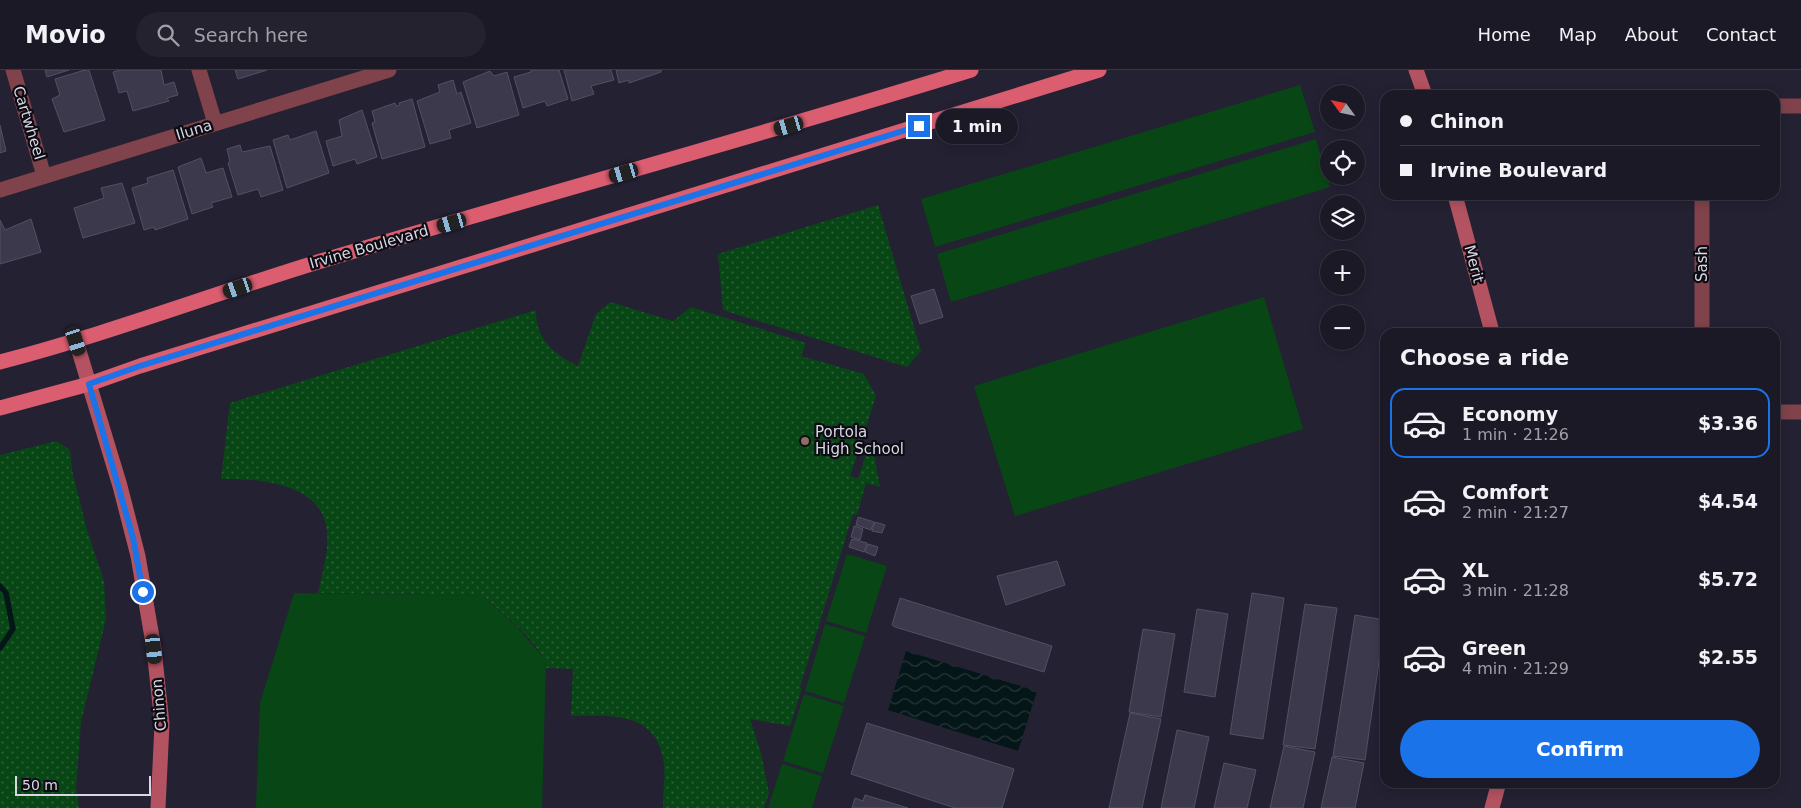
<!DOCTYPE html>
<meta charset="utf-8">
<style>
:root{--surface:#1b1926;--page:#24222e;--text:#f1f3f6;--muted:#a0a0a7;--line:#393843;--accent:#1a73e8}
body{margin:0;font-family:"DejaVu Sans",sans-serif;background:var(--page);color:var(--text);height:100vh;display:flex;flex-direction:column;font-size:19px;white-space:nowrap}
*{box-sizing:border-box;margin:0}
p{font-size:16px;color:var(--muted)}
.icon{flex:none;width:28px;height:28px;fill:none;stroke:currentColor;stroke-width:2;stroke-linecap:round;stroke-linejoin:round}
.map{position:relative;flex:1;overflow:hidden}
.side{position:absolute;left:1380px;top:258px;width:400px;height:460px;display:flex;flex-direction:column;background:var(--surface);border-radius:15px;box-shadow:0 2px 12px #0003,0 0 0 1px var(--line)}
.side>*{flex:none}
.guide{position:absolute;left:1380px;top:20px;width:400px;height:110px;border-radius:15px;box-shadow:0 2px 12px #0003,0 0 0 1px var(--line);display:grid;align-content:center;height:110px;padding:0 20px;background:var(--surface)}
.needle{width:32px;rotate:303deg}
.controls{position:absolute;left:1320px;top:15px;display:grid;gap:10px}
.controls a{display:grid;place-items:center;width:45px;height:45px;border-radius:50%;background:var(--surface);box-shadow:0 2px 12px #0003,0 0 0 1px var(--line);font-size:25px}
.scale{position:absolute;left:15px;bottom:12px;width:136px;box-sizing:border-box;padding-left:5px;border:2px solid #d8d7e3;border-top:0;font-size:14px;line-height:18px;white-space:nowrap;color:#d8d7e3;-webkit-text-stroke:4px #0d0c14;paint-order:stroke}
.end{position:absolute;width:22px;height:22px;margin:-11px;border:6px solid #1a73e8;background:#fff;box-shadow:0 0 0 2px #fff}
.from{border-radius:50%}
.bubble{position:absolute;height:35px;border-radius:18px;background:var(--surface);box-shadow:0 2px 12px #0003,0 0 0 1px var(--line);font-size:16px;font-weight:600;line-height:35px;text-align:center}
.car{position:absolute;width:15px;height:30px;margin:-15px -8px;border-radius:6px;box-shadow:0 0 4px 1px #0007;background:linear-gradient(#222 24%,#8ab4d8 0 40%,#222 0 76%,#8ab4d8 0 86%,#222 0)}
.guide b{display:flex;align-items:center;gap:18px;height:48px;font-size:19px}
.guide b+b{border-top:1px solid var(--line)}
.guide i{width:12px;height:12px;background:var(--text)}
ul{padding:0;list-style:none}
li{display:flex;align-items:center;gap:15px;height:70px;margin:0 10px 8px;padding:0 10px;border:2px solid transparent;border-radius:15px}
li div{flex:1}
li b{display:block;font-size:19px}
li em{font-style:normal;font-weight:600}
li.active{border-color:var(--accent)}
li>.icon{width:45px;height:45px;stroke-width:1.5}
h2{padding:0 20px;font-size:22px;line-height:60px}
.primary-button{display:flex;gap:10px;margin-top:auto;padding:10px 20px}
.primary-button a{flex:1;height:58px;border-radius:30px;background:var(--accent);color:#fff;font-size:20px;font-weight:600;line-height:58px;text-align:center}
header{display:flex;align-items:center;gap:30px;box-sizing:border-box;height:70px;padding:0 25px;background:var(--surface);border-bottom:1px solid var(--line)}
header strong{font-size:24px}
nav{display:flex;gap:28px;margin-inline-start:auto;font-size:18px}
.search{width:350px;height:45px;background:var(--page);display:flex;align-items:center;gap:12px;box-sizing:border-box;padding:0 18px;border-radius:28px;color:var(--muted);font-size:19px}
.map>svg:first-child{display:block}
</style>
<header>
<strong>Movio</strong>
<div class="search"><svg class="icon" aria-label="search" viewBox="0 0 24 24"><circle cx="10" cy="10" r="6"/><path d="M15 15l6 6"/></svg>Search here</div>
<nav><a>Home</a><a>Map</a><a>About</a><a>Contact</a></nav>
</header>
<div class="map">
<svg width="1801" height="738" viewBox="0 0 1801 738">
<defs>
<pattern id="grass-dots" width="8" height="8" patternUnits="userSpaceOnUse" patternTransform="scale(1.25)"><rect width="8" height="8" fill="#084715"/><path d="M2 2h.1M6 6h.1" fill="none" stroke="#2b6137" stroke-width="1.8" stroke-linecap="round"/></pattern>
<pattern id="water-waves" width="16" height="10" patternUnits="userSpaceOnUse" patternTransform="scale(1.25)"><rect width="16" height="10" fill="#041618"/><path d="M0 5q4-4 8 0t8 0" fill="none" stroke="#283739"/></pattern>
</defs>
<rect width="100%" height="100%" fill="#242133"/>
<g fill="url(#grass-dots)">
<polygon points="878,135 921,281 907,297 723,240 718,184"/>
<path d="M 610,232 L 673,251 L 691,237 L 806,273 L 801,286 L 864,304 L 876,326 L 850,406 L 858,409 L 870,372 L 874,373 L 875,390 L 880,417 L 866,413 L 857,445 L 853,444 L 800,617 L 802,618 L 790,656 L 750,649 L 761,683 L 769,723 L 764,738 L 663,738 C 663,722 666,703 663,688 C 653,640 609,646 571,646 L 573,599 L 546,598 C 544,576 500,541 483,526 L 318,523 C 322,504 329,481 327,462 C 323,412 259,409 221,409 L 230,333 L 536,240 C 535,268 554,285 578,296 L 596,244 Z"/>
<polygon points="57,371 70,380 72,400 87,460 104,511 106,549 81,652 76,718 79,738 0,738 0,385"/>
</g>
<g fill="#084715">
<polygon points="1300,15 1315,62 935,177 921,129"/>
<polygon points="1316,69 1330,117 951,232 937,184"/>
<polygon points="1264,227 1303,359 1015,446 974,316"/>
<polygon points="847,484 887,496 866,563 826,551"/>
<polygon points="294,523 483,526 517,557 546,591 542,738 256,738 260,633"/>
<polygon points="825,554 865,566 844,633 805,621"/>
<polygon points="804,624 844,636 823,703 783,691"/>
<polygon points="782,694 822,706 812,738 768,738"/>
</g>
<polygon fill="url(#water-waves)" points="906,581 1037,621 1018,681 888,640"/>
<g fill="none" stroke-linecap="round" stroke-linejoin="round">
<polyline stroke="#041618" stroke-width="5.5" points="0,516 6,523 13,559 0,578"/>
</g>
<g fill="#3c394d" stroke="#525065">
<polygon points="45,0 69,0 47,7"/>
<polygon points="85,0 89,0 105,50 64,62 52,29 60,25 55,9"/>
<polygon points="120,0 161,0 164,15 174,12 178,25 167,28 169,31 133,41 127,21 119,23 113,2"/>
<polygon points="235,0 267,0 238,9"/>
<polygon points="531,0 559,0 568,29 547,36 545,31 523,38 514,7 531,2"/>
<polygon points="564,0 611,0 614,10 591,16 594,24 572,31"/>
<polygon points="616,0 661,0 661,2 629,13 629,10 619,13"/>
<polygon points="490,1 494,6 507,2 519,45 477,58 463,12"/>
<polygon points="453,10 457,24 461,22 471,53 449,60 451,68 430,74 417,31 440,22 438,15"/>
<polygon points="412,29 425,77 382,89 372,53 375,52 372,41 395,33 396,36 400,35 399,33"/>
<polygon points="362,40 377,87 357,94 355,89 333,96 326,71 342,66 339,50"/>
<polygon points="0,55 6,81 0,83"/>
<polygon points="316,61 329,103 287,118 273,70 288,65 290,70"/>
<polygon points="240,75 242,82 270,76 283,120 261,127 258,119 238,125 228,93 230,92 227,79"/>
<polygon points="201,88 206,103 223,98 232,127 211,133 213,137 192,144 178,97"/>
<polygon points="173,100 188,149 155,160 154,157 144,160 132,118 148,113 147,108"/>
<polygon points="122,113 135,153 83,168 74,138 104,128 101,118"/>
<polygon points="31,149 41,182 0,194 0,150 5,160"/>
<polygon points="934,219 943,247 920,254 911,226"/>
<polygon points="858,447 874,452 871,460 856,455"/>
<polygon points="875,452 885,455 882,463 872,461"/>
<polygon points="854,456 863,459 860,470 851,467"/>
<polygon points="852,469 867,473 864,482 849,477"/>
<polygon points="868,474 878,477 875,486 865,482"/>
<polygon points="1057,491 1065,515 1006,535 997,506"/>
<polygon points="1252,523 1284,528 1263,669 1230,664"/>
<polygon points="900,528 1052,576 1044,602 895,557 892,555"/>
<polygon points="1305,534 1337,538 1315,679 1283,675"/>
<polygon points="1197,539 1228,544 1215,627 1184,622"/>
<polygon points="1355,545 1385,550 1365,690 1333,686"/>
<polygon points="1143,559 1175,564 1161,647 1129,642"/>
<polygon points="1130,643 1161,649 1142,738 1109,738"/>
<polygon points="867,653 1014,699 1002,738 955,738 851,704"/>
<polygon points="1177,660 1209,667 1194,738 1161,738"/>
<polygon points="1284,676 1315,682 1303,738 1270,738"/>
<polygon points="1332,687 1364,693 1355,738 1321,738"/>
<polygon points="1224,693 1256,700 1247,738 1214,738"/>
<polygon points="865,725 908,738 852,738 855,728 863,731"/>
</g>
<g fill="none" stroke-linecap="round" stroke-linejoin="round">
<g stroke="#80434b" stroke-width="15">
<polyline points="13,0 44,106"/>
<polyline points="199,0 215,53"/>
<polyline points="1775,36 1801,36"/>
<polyline points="0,120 389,0"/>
<polyline points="1702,125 1702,262"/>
<polyline points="1775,342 1801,342"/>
</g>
<g stroke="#b35260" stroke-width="15">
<polyline points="1416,0 1425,25"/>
<polyline points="1455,125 1492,262"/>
<polyline points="76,271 120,416 138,486 154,579 162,654 158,738"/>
<polyline points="1492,738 1499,712"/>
</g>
<g stroke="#db5d70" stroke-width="15">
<path d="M 0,292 C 108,264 213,224 321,191 C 537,126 755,67 971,0"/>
<polyline points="0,338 89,314 140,296 1099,0"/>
</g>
</g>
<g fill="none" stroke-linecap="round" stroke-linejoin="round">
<polyline stroke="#1a73e8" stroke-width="6" points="143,522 133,468 89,314 140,296 919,56"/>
</g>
<circle fill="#8d6e63" stroke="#0d0c14" stroke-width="2" cx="805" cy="371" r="5"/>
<g text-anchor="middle" stroke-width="4.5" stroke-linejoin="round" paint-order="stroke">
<g font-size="15" fill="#d8d7e3" stroke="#0d0c14">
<text transform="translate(29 53) rotate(73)" y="5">Cartwheel</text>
<text transform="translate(194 60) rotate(-17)" y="5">Iluna</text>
<text transform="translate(369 177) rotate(-16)" y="5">Irvine Boulevard</text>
<text transform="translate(1474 194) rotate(75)" y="5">Merit</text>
<text transform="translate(1702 194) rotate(-90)" y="5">Sash</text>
<text transform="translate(159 635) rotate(-95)" y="5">Chinon</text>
</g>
<g font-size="15" fill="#d8d7e3" stroke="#0d0c14" text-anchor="start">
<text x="815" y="367">Portola<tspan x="815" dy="17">High School</tspan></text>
</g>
</g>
</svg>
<div class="controls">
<a><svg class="needle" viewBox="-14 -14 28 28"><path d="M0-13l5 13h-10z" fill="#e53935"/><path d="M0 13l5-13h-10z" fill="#a0a0a7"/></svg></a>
<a><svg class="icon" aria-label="locate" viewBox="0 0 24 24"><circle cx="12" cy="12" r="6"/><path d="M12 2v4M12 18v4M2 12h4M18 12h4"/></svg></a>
<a><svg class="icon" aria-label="layers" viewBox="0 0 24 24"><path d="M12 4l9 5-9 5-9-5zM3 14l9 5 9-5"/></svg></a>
<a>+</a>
<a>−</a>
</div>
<div class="scale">50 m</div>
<i class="end from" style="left:143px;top:522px"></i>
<i class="end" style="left:919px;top:56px"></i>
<div class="bubble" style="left:936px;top:39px;width:82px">1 min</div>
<i class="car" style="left:789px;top:56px;rotate:254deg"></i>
<i class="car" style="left:624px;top:103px;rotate:254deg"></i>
<i class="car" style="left:452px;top:153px;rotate:254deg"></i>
<i class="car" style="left:238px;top:218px;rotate:251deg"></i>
<i class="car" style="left:76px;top:271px;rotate:162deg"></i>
<i class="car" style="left:154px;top:579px;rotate:174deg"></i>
<div class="guide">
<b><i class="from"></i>Chinon</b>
<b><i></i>Irvine Boulevard</b>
</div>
<section class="side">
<h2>Choose a ride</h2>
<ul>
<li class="active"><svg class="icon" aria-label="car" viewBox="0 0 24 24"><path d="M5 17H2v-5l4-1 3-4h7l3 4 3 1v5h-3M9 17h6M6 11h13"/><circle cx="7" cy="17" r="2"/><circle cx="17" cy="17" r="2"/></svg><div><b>Economy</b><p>1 min · 21:26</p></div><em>$3.36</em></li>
<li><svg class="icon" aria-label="car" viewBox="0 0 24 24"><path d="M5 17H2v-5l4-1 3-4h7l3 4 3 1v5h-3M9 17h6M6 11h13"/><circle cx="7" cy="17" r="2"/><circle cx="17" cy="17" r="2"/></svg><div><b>Comfort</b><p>2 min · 21:27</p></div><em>$4.54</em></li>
<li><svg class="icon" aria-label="car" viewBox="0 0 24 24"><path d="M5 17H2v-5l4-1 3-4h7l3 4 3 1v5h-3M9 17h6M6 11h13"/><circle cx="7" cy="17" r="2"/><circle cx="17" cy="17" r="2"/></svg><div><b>XL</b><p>3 min · 21:28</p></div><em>$5.72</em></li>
<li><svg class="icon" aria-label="car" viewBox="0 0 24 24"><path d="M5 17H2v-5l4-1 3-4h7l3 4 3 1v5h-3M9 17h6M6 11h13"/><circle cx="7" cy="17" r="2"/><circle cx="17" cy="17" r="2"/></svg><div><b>Green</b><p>4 min · 21:29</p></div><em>$2.55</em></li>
</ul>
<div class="primary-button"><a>Confirm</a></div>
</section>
</div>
